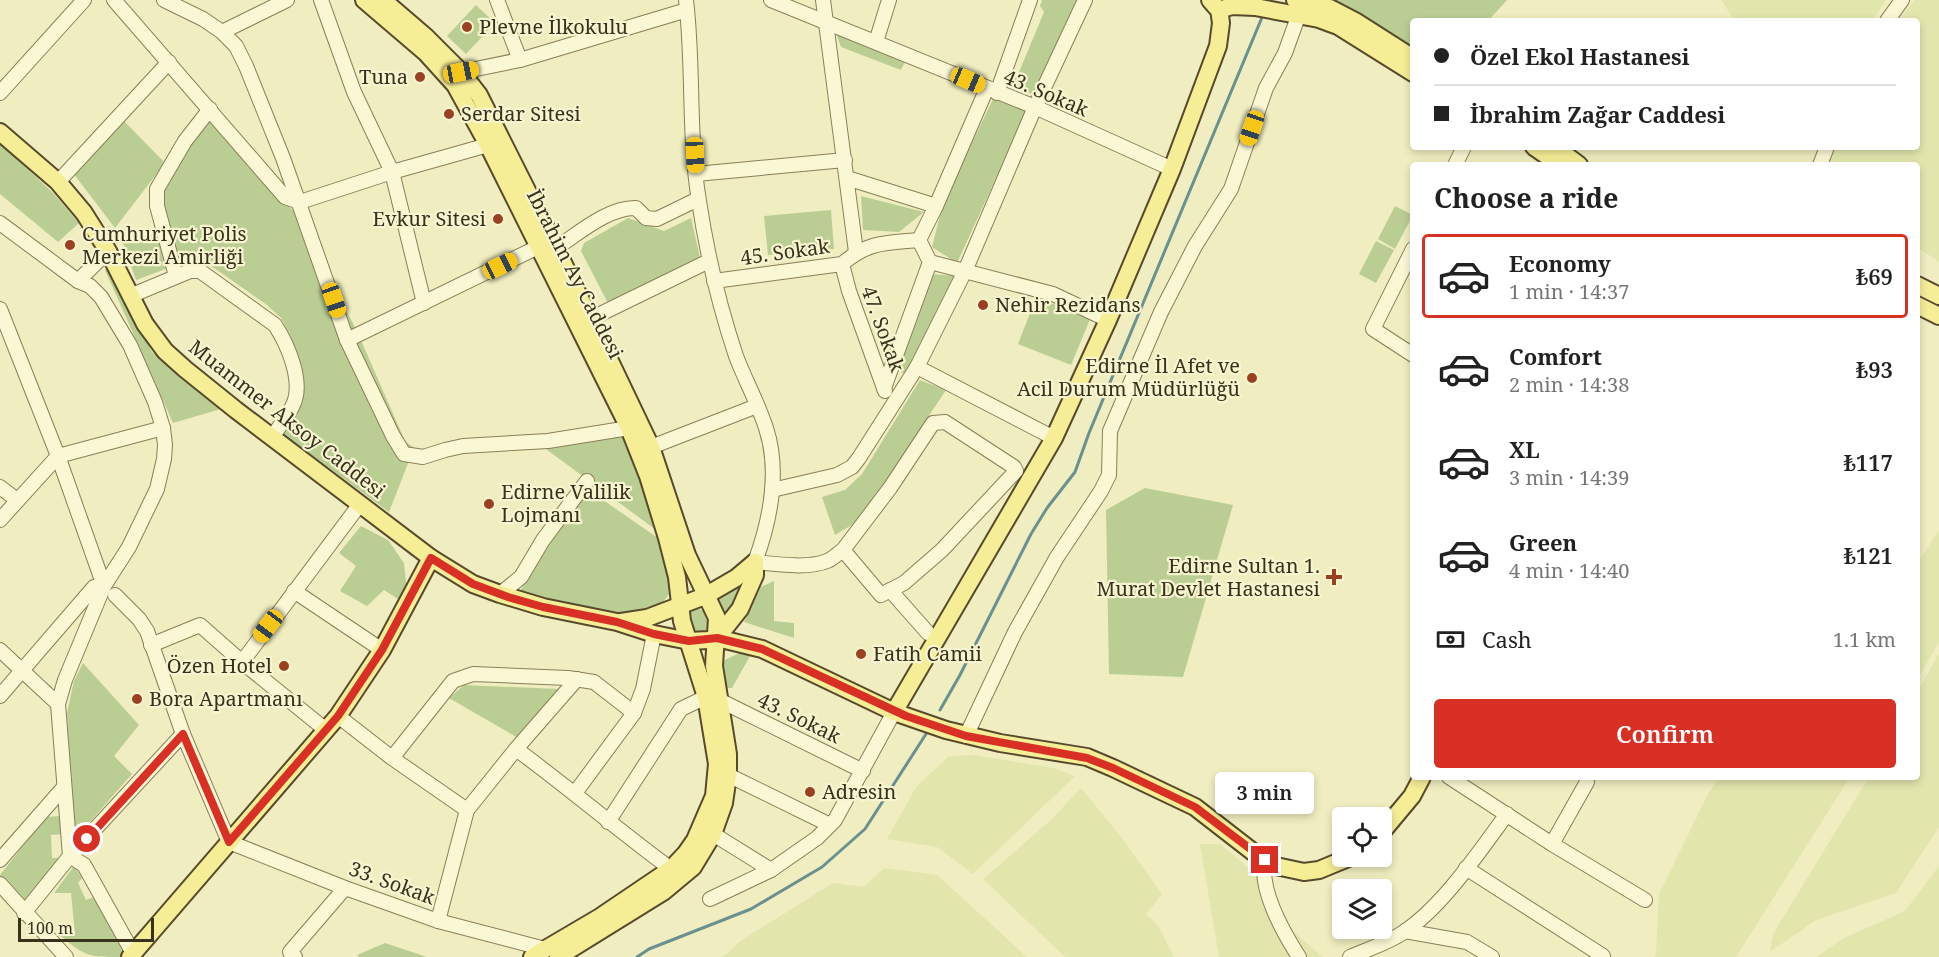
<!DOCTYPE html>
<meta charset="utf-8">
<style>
:root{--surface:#fff;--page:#f2f2f2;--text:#222;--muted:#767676;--line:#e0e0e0;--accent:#d93025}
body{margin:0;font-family:"Noto Serif",serif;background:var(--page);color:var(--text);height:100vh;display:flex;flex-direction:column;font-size:22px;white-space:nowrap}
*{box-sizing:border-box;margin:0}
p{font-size:20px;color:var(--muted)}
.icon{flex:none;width:33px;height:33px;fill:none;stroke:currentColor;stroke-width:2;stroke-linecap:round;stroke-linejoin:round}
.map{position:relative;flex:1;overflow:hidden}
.sheet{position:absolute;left:1410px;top:162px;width:510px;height:618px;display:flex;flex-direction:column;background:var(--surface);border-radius:6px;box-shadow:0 3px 9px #0003}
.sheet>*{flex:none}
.guide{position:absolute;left:1410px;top:18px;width:510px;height:132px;border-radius:6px;box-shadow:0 3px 9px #0003;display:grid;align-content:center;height:132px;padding:0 24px;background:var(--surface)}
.tools{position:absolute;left:1332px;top:807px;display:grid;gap:12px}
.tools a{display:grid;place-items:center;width:60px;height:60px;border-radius:6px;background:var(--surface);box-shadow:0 3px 9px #0003;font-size:30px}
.scale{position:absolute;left:18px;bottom:15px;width:136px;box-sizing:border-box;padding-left:6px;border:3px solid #39311c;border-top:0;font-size:16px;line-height:21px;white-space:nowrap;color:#39311c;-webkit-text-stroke:4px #f7f5d0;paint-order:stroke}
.end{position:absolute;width:27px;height:27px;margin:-14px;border:8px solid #d93025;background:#fff;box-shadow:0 0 0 3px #fff}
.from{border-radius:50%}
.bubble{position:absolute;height:42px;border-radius:6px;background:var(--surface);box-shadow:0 3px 9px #0003;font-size:20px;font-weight:600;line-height:42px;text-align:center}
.car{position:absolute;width:18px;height:36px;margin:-18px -9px;border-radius:8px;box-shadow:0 0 4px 2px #0007;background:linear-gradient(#f5c518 24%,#345 0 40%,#f5c518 0 76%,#345 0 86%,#f5c518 0)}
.guide b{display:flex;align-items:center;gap:21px;height:57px;font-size:22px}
.guide b+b{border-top:2px solid var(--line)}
.guide i{width:15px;height:15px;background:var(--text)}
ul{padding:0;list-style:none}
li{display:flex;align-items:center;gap:18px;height:84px;margin:0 12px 9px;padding:0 12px;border:3px solid transparent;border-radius:6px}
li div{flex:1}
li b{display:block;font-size:22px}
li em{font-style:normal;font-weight:600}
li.active{border-color:var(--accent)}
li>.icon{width:54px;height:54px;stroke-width:1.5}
h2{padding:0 24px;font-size:27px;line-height:72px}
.pay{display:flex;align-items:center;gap:15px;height:66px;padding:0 24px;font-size:22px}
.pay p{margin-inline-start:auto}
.button{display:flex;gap:12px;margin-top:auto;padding:12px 24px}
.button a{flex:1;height:69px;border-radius:6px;background:var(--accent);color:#fff;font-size:24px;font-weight:600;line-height:69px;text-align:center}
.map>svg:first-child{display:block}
</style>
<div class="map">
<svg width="1939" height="957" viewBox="0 0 1939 957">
<rect width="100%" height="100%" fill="#f0edc0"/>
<g fill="#e2e6ad">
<polygon points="1721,0 1886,0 1872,21 1735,21"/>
<polygon points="1914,0 1939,0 1939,262 1917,247 1917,165 1829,165 1834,147 1917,147 1917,21 1899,21"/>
<polygon points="1939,530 1939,642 1917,680 1917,564"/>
<polygon points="1939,653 1939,827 1896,893 1816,920 1770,952 1773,934 1869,777 1917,777 1917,693"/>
<polygon points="973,755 1054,768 1075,776 973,874 937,847 887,839 916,787 949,756"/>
<polygon points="1719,777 1850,777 1736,957 1654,957 1656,953 1659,894 1708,794"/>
<polygon points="1081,788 1118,833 1162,894 1146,914 1158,925 1174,957 1065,957 983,879 1051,820"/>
<polygon points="1200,844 1220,844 1252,871 1295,933 1323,957 1219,957"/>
<polygon points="1939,866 1939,957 1816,957 1844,938 1905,911"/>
<polygon points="884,868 937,875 1027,957 720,957 728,953 739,942 833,883 864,887"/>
</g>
<g fill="#bace94">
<polygon points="1042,0 1078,0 1036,96 1007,83 1010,77 1017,77 1044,12 1040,6"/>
<polygon points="1319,0 1507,0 1488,21 1413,21 1413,48"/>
<polygon points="476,5 495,23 466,54 447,36"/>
<polygon points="836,33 906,60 901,70 841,47"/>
<polygon points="993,99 1027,111 957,263 932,247 943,203"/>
<path d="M 211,116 L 281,199 L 294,211 L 356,329 L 405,441 L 414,448 L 389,512 L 310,454 L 279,436 L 300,368 L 290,335 L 281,318 L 267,305 L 207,263 L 180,262 C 174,244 164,222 162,204 C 158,178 195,136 211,116 Z"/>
<polygon points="122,119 165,163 115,228 73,173"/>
<polygon points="0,143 54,194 79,223 58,242 0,194"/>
<polygon points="861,196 924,212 899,232 863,230"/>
<polygon points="1395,206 1413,215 1395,249 1378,239"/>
<polygon points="831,210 834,249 768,255 764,216"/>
<polygon points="628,218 664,231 691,218 701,262 610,307 581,251 584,243"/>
<polygon points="159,232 171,267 136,280 123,243"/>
<polygon points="1376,241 1394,250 1376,283 1359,274"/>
<polygon points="108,268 152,352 221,409 173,423 105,270"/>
<polygon points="929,274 957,276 905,374 901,372 901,364"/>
<polygon points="1036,298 1091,317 1071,365 1018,344"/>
<polygon points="920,380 946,390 860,520 835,535 822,497 845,490 862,474"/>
<polygon points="629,428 667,538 535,441"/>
<polygon points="1145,488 1233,505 1183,677 1109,674 1106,510"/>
<path d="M 587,489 L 658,538 L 668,579 L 669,594 C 644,633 618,605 585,610 L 519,593 L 548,542 Z"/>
<polygon points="361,526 388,540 404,563 407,592 401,601 384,590 367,606 340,591 356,566 339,553"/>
<polygon points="747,577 723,620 715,598"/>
<polygon points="774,581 774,621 794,623 794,638 744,622 761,587"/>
<polygon points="696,608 705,611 709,618 708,631 705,635 694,634 689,616 692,610"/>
<polygon points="746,653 750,656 732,688 726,688 722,666 725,660 737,654"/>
<polygon points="83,663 139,725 114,756 132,774 74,840 67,713 74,681"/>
<polygon points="464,685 559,689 518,738 449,698"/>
<polygon points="60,816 63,834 51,835 52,858 64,858 25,904 0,879 0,875 46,817"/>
<path d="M 74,866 L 82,878 L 78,883 L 86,900 L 102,894 L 131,947 L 122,957 C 90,957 85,957 61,936 L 75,934 L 71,893 L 54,893 Z"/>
<polygon points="385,943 427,957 359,957 357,955"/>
</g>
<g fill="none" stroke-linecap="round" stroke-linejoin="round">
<g stroke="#6a9090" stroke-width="3">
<polyline points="940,710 960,675 1031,534 1047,508 1075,472 1089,433 1263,15"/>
<polyline points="637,957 649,949 751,909 822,867 865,829 926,734"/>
</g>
<g stroke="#8a7e57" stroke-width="16">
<g id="minor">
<polyline points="114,0 285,197 300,202 392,172 488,145"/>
<polyline points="164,0 203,19 222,32 236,46 246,66 283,158 347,340 393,436 404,454 423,457 445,450 463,446 548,441 629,428"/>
<polyline points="321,0 354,92 392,172 424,303"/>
<polyline points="497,0 520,60"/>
<path d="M 686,0 C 694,66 688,135 699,201 C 707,254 719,305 736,356 C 745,380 758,403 766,428 C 780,471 770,521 755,562 C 775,564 808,569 827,561 C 833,559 838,553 843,550"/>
<polyline points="771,0 1035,107 1172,169"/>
<polyline points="823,0 856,252"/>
<polyline points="1887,21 1902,0"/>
<polyline points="222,32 287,0"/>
<polyline points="876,42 889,0"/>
<polyline points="461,72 520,60 687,10"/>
<polyline points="0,93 84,0"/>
<polyline points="997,93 1030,0"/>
<polyline points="1455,165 1464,147"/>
<polyline points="1820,165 1827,147"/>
<polyline points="696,174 845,160"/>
<polyline points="847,178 936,206"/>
<polyline points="58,182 169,62"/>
<polyline points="0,223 78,281 108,251"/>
<path d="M 556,248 C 579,233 609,207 636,208 L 646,218 L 657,219 L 698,199"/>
<polyline points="1413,249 1373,329 1413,355"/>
<polyline points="930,262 1053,294 1108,320"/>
<polyline points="842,264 849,291 885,391"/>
<polyline points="176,276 157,206 157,189 185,141 210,109"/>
<path d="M 714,281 L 842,264 C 869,241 886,243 919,240 L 936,206 L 987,88"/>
<path d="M 130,296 L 190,271 L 200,271 L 275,325 C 288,345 304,382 293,405 C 288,416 279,427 272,437"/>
<polyline points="0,309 58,456 104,586 94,587 0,696"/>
<polyline points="590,319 709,261"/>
<polyline points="347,340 538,247"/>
<polyline points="917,367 1054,438"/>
<polyline points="884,388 930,262 919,240"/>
<polygon points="945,422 1014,467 1016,471 942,550 904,583 881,595 843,550 890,488 933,423"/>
<polyline points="651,447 757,406"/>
<polyline points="0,487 17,500"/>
<polyline points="772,490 837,475 852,467 859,458 917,367 965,271 1035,107 1085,0"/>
<polyline points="0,520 58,456 163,428"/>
<polyline points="890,590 928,633"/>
<polyline points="294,591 382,650"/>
<polyline points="500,594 521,577 543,540 587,481"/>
<polyline points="115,595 139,619 147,631 183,734 229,842 345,888 438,921 545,949"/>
<polyline points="151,645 200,625 242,662 326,730"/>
<polyline points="0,650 58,704"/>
<polyline points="242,662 360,504"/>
<polyline points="719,700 863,771"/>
<polyline points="338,716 392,758 467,810 438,921"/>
<polyline points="966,736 1015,632 1057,557 1101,491 1109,475 1110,431 1161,312 1195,246 1231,189 1266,88 1285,53 1299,14"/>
<path d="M 516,749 C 569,788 618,830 671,869"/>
<polyline points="392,758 453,681 473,674 568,678 594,682 634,713"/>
<polyline points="728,775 830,825"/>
<polyline points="1449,777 1552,844 1645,900"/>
<polyline points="575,793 634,713 643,689 654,634"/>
<polyline points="467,810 516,749 577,679"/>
<polyline points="608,822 681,709 706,697"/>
<polyline points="713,834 771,870"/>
<polyline points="1552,844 1587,782"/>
<polyline points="0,860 64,787"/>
<path d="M 1265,860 C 1259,890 1283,932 1299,957"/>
<polyline points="1466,868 1603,956"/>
<polyline points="0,884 66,957"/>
<polyline points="710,899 771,870 817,838 835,820 894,712"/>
<polyline points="24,913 70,856 58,704 65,680 104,586 129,547 157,489 164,459 165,445 163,428 155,402 130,345 101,297 90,286 78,281"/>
<polyline points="1405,931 1467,942 1492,957"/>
<polyline points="133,953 84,865 70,856 183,734"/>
<polyline points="295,957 290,952 345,888"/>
<path d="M 1350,957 C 1368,949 1388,943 1404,932 C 1443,906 1479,852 1507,814"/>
</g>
</g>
<g stroke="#574a2c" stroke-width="20">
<g id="major">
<polyline points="364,0 426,53 455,85 488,145 629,428 648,476 667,538 677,577 682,621 706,697 717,764 714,796 695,840 686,853 671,869 600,917 532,957"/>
<polyline points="383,0 425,36 461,72 479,95 556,248 651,447 687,555 717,618 714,666 728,754 728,775 724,803 713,834 693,867 663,892 558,957"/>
<polyline points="1210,0 1216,7 1222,9 1232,6 1255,7 1319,19 1338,26 1413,73"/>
<polyline points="1295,0 1330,8 1355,21 1413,58"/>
<polyline points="0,132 58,182 84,213 108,251 145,324 165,351 185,369 236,410 431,558 473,584 500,594 543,607 617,622 654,634 689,641 708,640 717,638 740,609 755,575 755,562"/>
<polyline points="1534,147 1560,165"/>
<polyline points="1555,147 1579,165"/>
<polyline points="1917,285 1939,296"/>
<polyline points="1917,305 1939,316"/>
<polyline points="621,622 647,618 705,596 736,578 755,562"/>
<polyline points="717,638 762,649 894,712 946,730 1000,743 1087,757 1113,768 1195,807 1253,852 1276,866 1304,872 1319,870 1353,856"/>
<polyline points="894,712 1054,438 1108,320 1172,169 1218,46 1221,23 1219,9"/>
<polyline points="1382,832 1412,796 1422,777"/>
<polyline points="130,957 338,716 382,650 431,558"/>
</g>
</g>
<use href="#minor" stroke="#faf8d4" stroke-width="14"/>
<use href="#major" stroke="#f5ee96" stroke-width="16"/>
</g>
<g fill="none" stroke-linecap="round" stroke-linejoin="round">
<polyline stroke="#d93025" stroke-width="8" points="87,839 183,734 229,842 338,716 382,650 431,558 473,584 508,597 543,607 617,622 654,634 689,641 717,638 762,649 906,716 966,736 1087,758 1113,768 1195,807 1265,860"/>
</g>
<g fill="#9c4024" stroke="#f7f5d0" stroke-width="2">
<circle cx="467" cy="27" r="6"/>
<circle cx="420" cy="77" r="6"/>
<circle cx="449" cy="114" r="6"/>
<circle cx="498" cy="219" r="6"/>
<circle cx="70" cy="245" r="6"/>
<circle cx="983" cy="305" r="6"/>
<circle cx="1252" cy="378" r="6"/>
<circle cx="489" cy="504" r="6"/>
<path d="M1331 568h6v6h6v6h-6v6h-6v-6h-6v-6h6z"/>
<circle cx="861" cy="654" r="6"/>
<circle cx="284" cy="666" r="6"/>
<circle cx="137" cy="699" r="6"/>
<circle cx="810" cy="792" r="6"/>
</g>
<g text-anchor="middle" stroke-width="4.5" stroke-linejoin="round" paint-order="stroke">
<g font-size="20" fill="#39311c" stroke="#f7f5d0" text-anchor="start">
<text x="479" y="34">Plevne İlkokulu</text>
<text x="408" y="84" text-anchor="end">Tuna</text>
<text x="461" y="121">Serdar Sitesi</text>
<text x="486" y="226" text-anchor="end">Evkur Sitesi</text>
<text x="82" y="241">Cumhuriyet Polis<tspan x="82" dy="23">Merkezi Amirliği</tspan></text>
<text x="995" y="312">Nehir Rezidans</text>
<text x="1240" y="373" text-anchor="end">Edirne İl Afet ve<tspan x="1240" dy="23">Acil Durum Müdürlüğü</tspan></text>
<text x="501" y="499">Edirne Valilik<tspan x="501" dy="23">Lojmanı</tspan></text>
<text x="1320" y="573" text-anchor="end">Edirne Sultan 1.<tspan x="1320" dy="23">Murat Devlet Hastanesi</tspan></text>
<text x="873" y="661">Fatih Camii</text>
<text x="272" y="673" text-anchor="end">Özen Hotel</text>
<text x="149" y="706">Bora Apartmanı</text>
<text x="822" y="799">Adresin</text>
</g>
<g font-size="20" fill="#39311c" stroke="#f7f5d0">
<text transform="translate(1046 93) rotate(23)" y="7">43. Sokak</text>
<text transform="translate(785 252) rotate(-8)" y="7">45. Sokak</text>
<text transform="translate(575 274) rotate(63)" y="7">İbrahim Ay Caddesi</text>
<text transform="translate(883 329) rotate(70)" y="7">47. Sokak</text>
<text transform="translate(287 419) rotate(38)" y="7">Muammer Aksoy Caddesi</text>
<text transform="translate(799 718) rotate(26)" y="7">43. Sokak</text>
<text transform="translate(392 883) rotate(20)" y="7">33. Sokak</text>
</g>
</g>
</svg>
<div class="tools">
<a><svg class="icon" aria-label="locate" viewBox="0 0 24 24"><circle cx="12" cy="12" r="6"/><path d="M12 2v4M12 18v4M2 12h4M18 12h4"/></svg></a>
<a><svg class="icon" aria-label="layers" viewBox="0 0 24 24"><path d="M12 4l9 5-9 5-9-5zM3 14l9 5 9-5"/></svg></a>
</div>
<div class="scale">100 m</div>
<i class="end from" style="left:87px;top:839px"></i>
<i class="end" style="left:1265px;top:860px"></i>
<div class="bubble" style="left:1215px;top:772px;width:99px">3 min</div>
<i class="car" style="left:461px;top:72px;rotate:79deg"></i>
<i class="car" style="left:968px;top:80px;rotate:113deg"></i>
<i class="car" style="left:1252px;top:128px;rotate:199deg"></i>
<i class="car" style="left:695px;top:155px;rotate:177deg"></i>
<i class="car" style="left:500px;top:266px;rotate:64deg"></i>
<i class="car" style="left:334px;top:300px;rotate:161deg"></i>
<i class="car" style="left:268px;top:626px;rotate:217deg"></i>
<div class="guide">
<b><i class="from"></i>Özel Ekol Hastanesi</b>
<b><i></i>İbrahim Zağar Caddesi</b>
</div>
<section class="sheet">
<h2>Choose a ride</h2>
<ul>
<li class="active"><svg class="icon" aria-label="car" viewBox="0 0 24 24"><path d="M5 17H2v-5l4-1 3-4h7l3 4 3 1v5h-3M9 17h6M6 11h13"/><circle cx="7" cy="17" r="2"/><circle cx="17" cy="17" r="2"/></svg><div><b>Economy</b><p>1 min · 14:37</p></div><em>₺69</em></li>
<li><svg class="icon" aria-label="car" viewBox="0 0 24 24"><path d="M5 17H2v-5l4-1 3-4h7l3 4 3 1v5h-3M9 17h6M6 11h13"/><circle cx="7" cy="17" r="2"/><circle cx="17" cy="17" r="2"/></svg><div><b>Comfort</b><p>2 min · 14:38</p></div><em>₺93</em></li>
<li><svg class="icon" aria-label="car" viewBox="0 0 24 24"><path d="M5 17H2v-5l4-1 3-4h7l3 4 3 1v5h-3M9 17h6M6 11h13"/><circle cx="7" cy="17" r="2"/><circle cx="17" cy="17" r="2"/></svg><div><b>XL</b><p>3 min · 14:39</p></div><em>₺117</em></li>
<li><svg class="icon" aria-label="car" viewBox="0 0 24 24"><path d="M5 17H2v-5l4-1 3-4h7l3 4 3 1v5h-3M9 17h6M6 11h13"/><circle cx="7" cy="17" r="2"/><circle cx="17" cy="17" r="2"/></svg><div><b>Green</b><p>4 min · 14:40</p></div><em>₺121</em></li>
</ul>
<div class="pay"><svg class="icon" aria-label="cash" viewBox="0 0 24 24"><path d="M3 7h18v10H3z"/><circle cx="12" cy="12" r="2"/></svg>Cash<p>1.1 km</p></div>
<div class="button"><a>Confirm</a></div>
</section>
</div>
